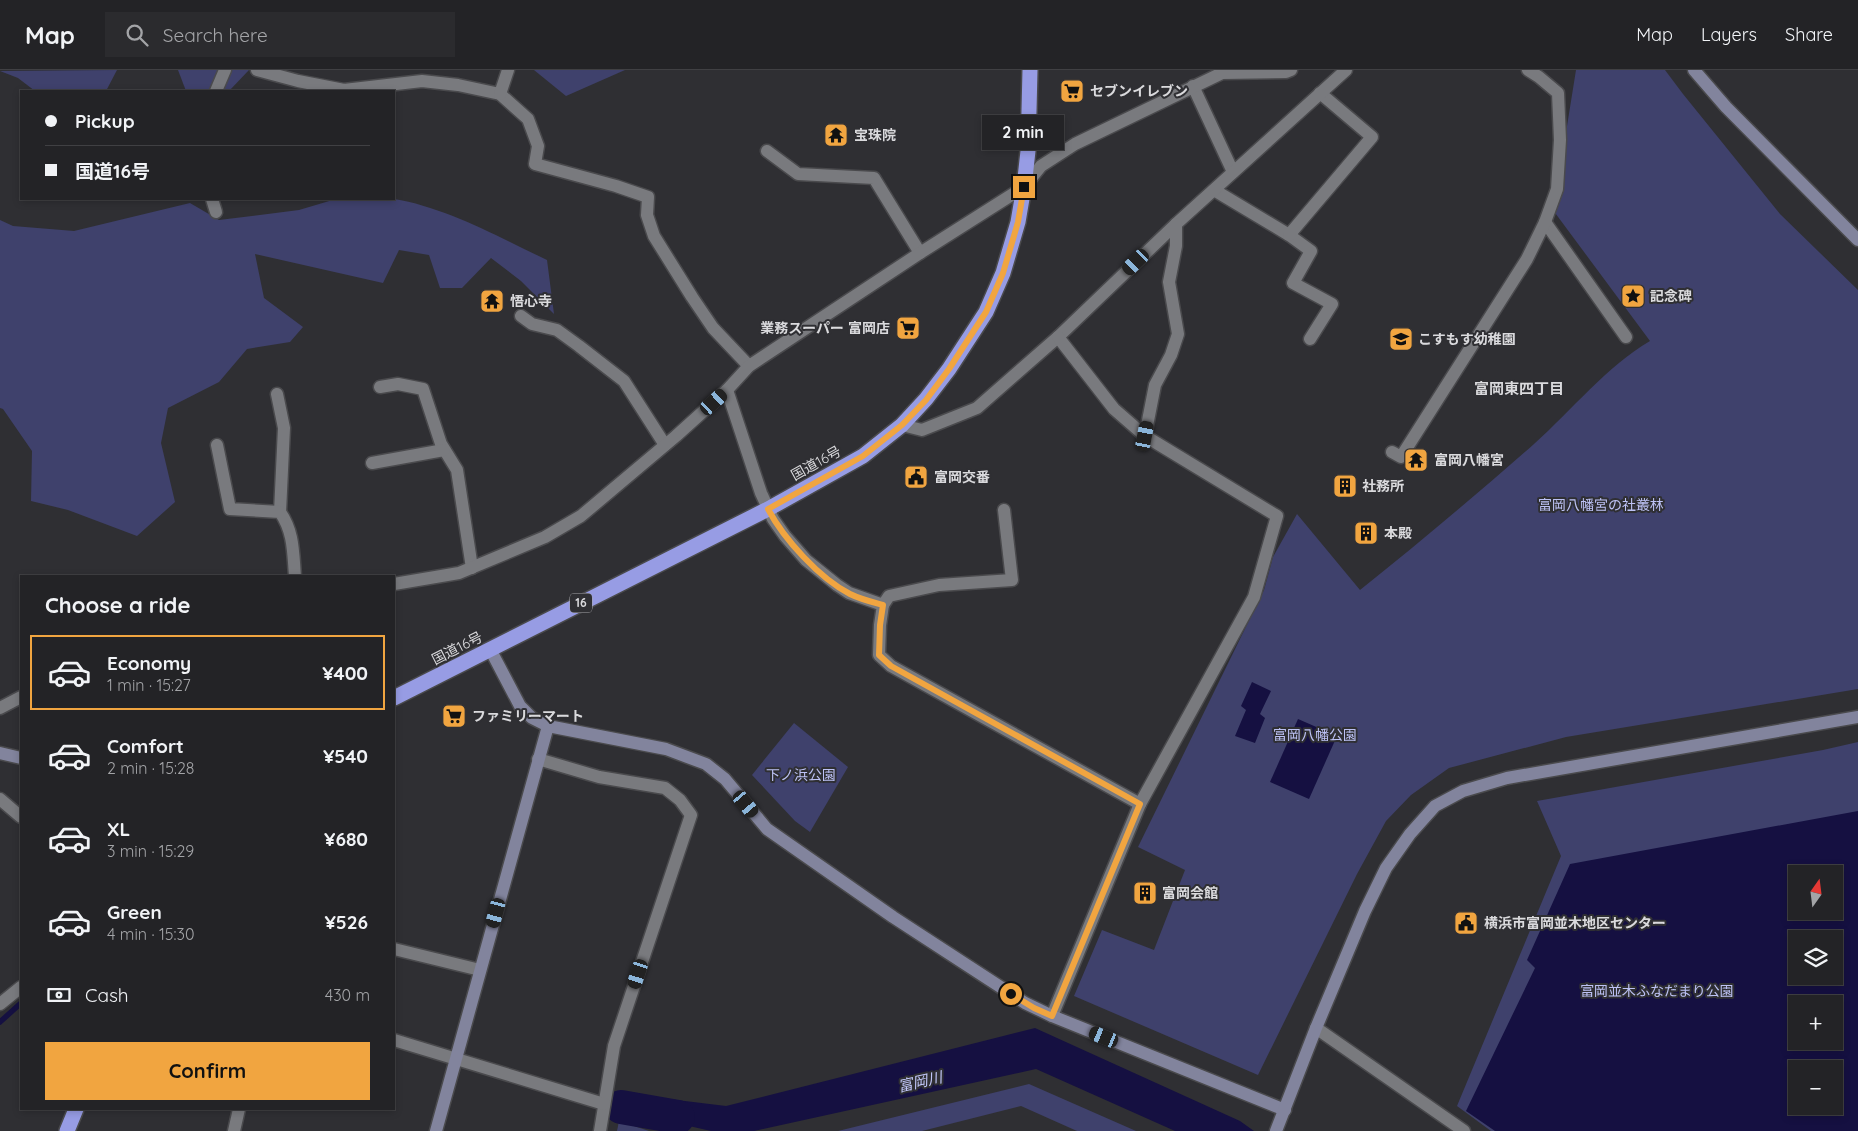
<!DOCTYPE html>
<meta charset="utf-8">
<style>
:root{--surface:#232326;--page:#2b2b2e;--text:#f1f3f6;--muted:#a3a4a7;--line:#404043;--accent:#f1a540}
body{margin:0;font-family:Quicksand,"Noto Sans JP",sans-serif;background:var(--page);color:var(--text);height:100vh;display:flex;flex-direction:column;font-size:19px;white-space:nowrap}
*{box-sizing:border-box;margin:0}
p{font-size:16px;color:var(--muted)}
.icon{flex:none;width:28px;height:28px;fill:none;stroke:currentColor;stroke-width:2;stroke-linecap:round;stroke-linejoin:round}
.map{position:relative;flex:1;overflow:hidden}
.panel{position:absolute;left:20px;top:505px;width:375px;height:535px;display:flex;flex-direction:column;background:var(--surface);border-radius:0px;box-shadow:0 2px 8px #0003,0 0 0 1px var(--line)}
.panel>*{flex:none}
.banner{position:absolute;left:20px;top:20px;width:375px;height:110px;border-radius:0px;box-shadow:0 2px 8px #0003,0 0 0 1px var(--line);display:grid;align-content:center;height:110px;padding:0 25px;background:var(--surface)}
.needle{width:32px;rotate:14deg}
.buttons{position:absolute;left:1788px;top:795px;display:grid;gap:10px}
.buttons a{display:grid;place-items:center;width:55px;height:55px;border-radius:0px;background:var(--surface);box-shadow:0 2px 8px #0003,0 0 0 1px var(--line);font-size:25px}
.end{position:absolute;width:22px;height:22px;margin:-11px;border:6px solid #f1a540;background:#111;box-shadow:0 0 0 2px #111}
.from{border-radius:50%}
.bubble{position:absolute;height:35px;border-radius:0px;background:var(--surface);box-shadow:0 2px 8px #0003,0 0 0 1px var(--line);font-size:16px;font-weight:700;line-height:35px;text-align:center}
.car{position:absolute;width:15px;height:30px;margin:-15px -8px;border-radius:6px;box-shadow:0 0 4px 1px #0007;background:linear-gradient(#222 24%,#8ab4d8 0 40%,#222 0 76%,#8ab4d8 0 86%,#222 0)}
.banner b{display:flex;align-items:center;gap:18px;height:48px;font-size:19px}
.banner b+b{border-top:1px solid var(--line)}
.banner i{width:12px;height:12px;background:var(--text)}
ul{padding:0;list-style:none}
li{display:flex;align-items:center;gap:15px;height:75px;margin:0 10px 8px;padding:0 15px;border:2px solid transparent;border-radius:0px}
li div{flex:1}
li b{display:block;font-size:19px}
li em{font-style:normal;font-weight:700}
li.current{border-color:var(--accent)}
li>.icon{width:45px;height:45px;stroke-width:1.5}
h2{padding:0 25px;font-size:22px;line-height:60px}
.pay{display:flex;align-items:center;gap:12px;height:55px;padding:0 25px;font-size:19px}
.pay p{margin-inline-start:auto}
.action{display:flex;gap:10px;margin-top:auto;padding:10px 25px}
.action a{flex:1;height:58px;border-radius:0px;background:var(--accent);color:#111;font-size:20px;font-weight:700;line-height:58px;text-align:center}
header{display:flex;align-items:center;gap:30px;box-sizing:border-box;height:70px;padding:0 25px;background:var(--surface);border-bottom:1px solid var(--line)}
header strong{font-size:24px}
nav{display:flex;gap:28px;margin-inline-start:auto;font-size:18px}
.search{width:350px;height:45px;background:var(--page);display:flex;align-items:center;gap:12px;box-sizing:border-box;padding:0 18px;border-radius:0px;color:var(--muted);font-size:19px}
.map>svg:first-child{display:block}
</style>
<header>
<strong>Map</strong>
<div class="search"><svg class="icon" aria-label="search" viewBox="0 0 24 24"><circle cx="10" cy="10" r="6"/><path d="M15 15l6 6"/></svg>Search here</div>
<nav><a>Map</a><a>Layers</a><a>Share</a></nav>
</header>
<div class="map">
<svg width="1858" height="1061" viewBox="0 0 1858 1061">
<rect width="100%" height="100%" fill="#2f2f33"/>
<g fill="#3f416c" fill-rule="evenodd">
<polygon points="117,0 106,21 35,21 18,8 0,1"/>
<polygon points="178,0 249,0 229,21 186,21"/>
<polygon points="534,0 625,0 566,26"/>
<path d="M 1576,0 L 1665,0 L 1683,24 L 1780,144 L 1858,220 L 1858,619 L 1566,667 L 1449,698 L 1411,725 L 1386,751 L 1357,804 L 1258,1005 L 1074,926 L 1102,860 L 1154,880 L 1185,800 L 1138,777 L 1264,520 L 1273,487 L 1297,444 L 1360,520 C 1419,473 1477,424 1534,374 C 1572,340 1606,297 1650,271 L 1547,132 L 1563,81 Z"/>
<path d="M 336,129 C 355,129 376,126 394,129 C 445,137 501,168 547,190 L 554,244 L 521,211 L 491,188 L 462,218 L 440,218 L 429,185 L 399,180 L 383,213 L 255,184 L 264,228 L 303,257 L 290,272 L 247,279 L 219,312 L 168,338 L 161,373 L 175,432 L 137,466 L 68,440 L 31,431 L 32,381 L 3,339 L 0,338 L 0,150 L 13,156 L 74,161 L 190,133 L 219,150 L 299,140 Z"/>
<polygon points="794,653 848,697 810,762 795,751 752,705"/>
<path d="M 1858,672 L 1858,1061 L 1491,1061 L 1457,1036 L 1561,786 L 1537,731 L 1823,680 ZM 1796,804 L 1834,804 L 1834,841 L 1796,841 ZM 1796,869 L 1834,869 L 1834,906 L 1796,906 ZM 1796,934 L 1834,934 L 1834,971 L 1796,971 ZM 1796,999 L 1834,999 L 1834,1036 L 1796,1036 Z"/>
<polygon points="1029,1014 1136,1061 1077,1061 1021,1036 922,1061 838,1061"/>
<polygon points="619,1051 649,1061 617,1061"/>
</g>
<g fill="#151041" fill-rule="evenodd">
<polygon points="1252,612 1271,621 1260,644 1265,648 1255,673 1235,666 1246,640 1241,636"/>
<polygon points="1298,649 1337,666 1309,729 1270,712"/>
<path d="M 1858,741 L 1858,1061 L 1495,1061 L 1466,1041 L 1535,898 L 1527,890 L 1570,794 ZM 1796,804 L 1834,804 L 1834,841 L 1796,841 ZM 1796,869 L 1834,869 L 1834,906 L 1796,906 ZM 1796,934 L 1834,934 L 1834,971 L 1796,971 ZM 1796,999 L 1834,999 L 1834,1036 L 1796,1036 Z"/>
<polygon points="1035,958 1240,1051 1254,1061 1175,1061 1036,999 754,1061 711,1061 632,1043 636,1025 726,1036"/>
</g>
<g fill="none" stroke-linecap="round" stroke-linejoin="round">
<polyline stroke="#151041" stroke-width="5.5" points="0,952 21,933"/>
<polyline stroke="#151041" stroke-width="34" points="621,1037 678,1047"/>
<g stroke="#4a4a4d" stroke-width="15">
<g id="street">
<polyline points="257,0 298,11 344,20 422,11 458,15 500,24 528,49 538,76 535,94 616,116 648,127 647,145 654,166 692,227 713,258 749,296"/>
<polyline points="1193,16 1233,102"/>
<polyline points="216,21 225,0"/>
<polyline points="500,24 508,0"/>
<polyline points="767,81 798,104 874,108 920,183"/>
<polyline points="1214,120 1289,165 1311,181 1293,213 1332,234 1310,269"/>
<polyline points="212,129 216,142"/>
<polyline points="1545,152 1626,267"/>
<polyline points="1289,165 1372,67 1320,23"/>
<polyline points="521,246 532,254 557,260 579,276 624,311 665,375"/>
<polyline points="380,317 398,314 423,319 441,374 457,400 472,498"/>
<polyline points="727,320 761,423 773,449 785,466 806,490 837,515 849,523 883,535 880,555 879,585 891,596 1140,734"/>
<polyline points="277,324 284,358 280,442"/>
<polyline points="902,355 922,360 977,338 1058,267 1176,154 1346,0"/>
<polyline points="1145,366 1155,315 1171,285 1178,264 1169,212 1176,176 1176,154"/>
<path d="M 217,375 L 230,439 L 280,442 C 294,462 293,483 295,506"/>
<polyline points="1392,382 1401,387 1527,189 1545,152 1557,119 1560,70 1558,23 1539,7 1528,0"/>
<polyline points="372,393 444,380"/>
<polyline points="394,514 459,503 545,467 581,446 676,366 727,320 749,296 920,183 1024,117 1041,96 1075,74 1222,3 1286,2 1291,0"/>
<polyline points="883,535 889,526 939,515 1012,510 1004,440"/>
<polyline points="0,638 21,627"/>
<polyline points="538,689 599,707 665,718 680,730 691,745 614,976 600,1061"/>
<polyline points="0,729 21,747"/>
<polyline points="394,879 480,900"/>
<polyline points="0,934 21,917"/>
<polyline points="1052,946 1140,734 1254,527 1277,446 1145,366 1114,339 1058,267"/>
<polyline points="1316,958 1464,1061"/>
<polyline points="394,970 604,1034"/>
<polyline points="234,1061 239,1039"/>
</g>
</g>
<g stroke="#4a4a4d" stroke-width="15">
<g id="secondary">
<polyline points="1694,0 1726,37 1858,170"/>
<polyline points="490,579 520,636 532,648 548,656 666,679 706,694 725,709 767,759 893,847 1025,933 1052,946 1285,1040"/>
<polyline points="0,683 21,688"/>
<polyline points="436,1061 548,656"/>
<polyline points="1276,1061 1316,958 1365,841 1386,798 1410,764 1435,736 1463,721 1507,708 1858,647"/>
</g>
</g>
<g stroke="#4a4a4d" stroke-width="18">
<g id="highway">
<polyline points="394,628 768,439 863,386 902,355 926,329 949,299 986,242 1003,203 1018,152 1024,117 1028,81 1030,0"/>
<polyline points="67,1061 76,1039"/>
</g>
</g>
<use href="#street" stroke="#797a7e" stroke-width="12"/>
<use href="#secondary" stroke="#82849d" stroke-width="12"/>
<use href="#highway" stroke="#979ce4" stroke-width="15"/>
</g>
<g fill="none" stroke-linecap="round" stroke-linejoin="round">
<path stroke="#f1a540" stroke-width="6" d="M 1011,924 L 1034,938 L 1052,946 L 1140,734 L 891,596 L 879,585 L 880,555 L 883,535 C 872,532 860,529 850,524 C 819,508 784,469 768,439 L 863,386 L 902,355 L 926,330 L 949,299 L 986,242 L 1003,203 L 1018,152 L 1024,117"/>
</g>
<defs>
<g id="supermarket-square" transform="scale(1.25)"><rect x="-9" y="-9" width="18" height="18" rx="4" fill="#f1a540" stroke="#2f2f33"/><path d="M-6-5.5h2.5l.6 2H6L4.5 2H-2.5L-4.4-4H-6ZM-1.5 3.2a1.3 1.3 0 1 0 .1 0ZM3 3.2a1.3 1.3 0 1 0 .1 0Z" fill="#111"/></g>
<g id="temple-square" transform="scale(1.25)"><rect x="-9" y="-9" width="18" height="18" rx="4" fill="#f1a540" stroke="#2f2f33"/><path d="M0-6L5-2H3V0L6.5 2.5H4V6H1.5V3h-3V6H-4V2.5H-6.5L-3 0V-2H-5Z" fill="#111"/></g>
<g id="sight-square" transform="scale(1.25)"><rect x="-9" y="-9" width="18" height="18" rx="4" fill="#f1a540" stroke="#2f2f33"/><path d="M0-6L1.8-2.2L6-1.7L2.9 1.2L3.7 5.4L0 3.3L-3.7 5.4L-2.9 1.2L-6-1.7L-1.8-2.2Z" fill="#111"/></g>
<g id="school-square" transform="scale(1.25)"><rect x="-9" y="-9" width="18" height="18" rx="4" fill="#f1a540" stroke="#2f2f33"/><path d="M0-5L7-2L0 1L-7-2ZM-4 1L0 2.5L4 1V4Q0 6-4 4Z" fill="#111"/></g>
<g id="civic-square" transform="scale(1.25)"><rect x="-9" y="-9" width="18" height="18" rx="4" fill="#f1a540" stroke="#2f2f33"/><path d="M-.6-6.5H3V-4.5H.6V-3L4-1V1h2V6H-6V1h2V-1L-.6-3ZM-1.2 2.5V6h2.4V2.5Z" fill="#111"/></g>
<g id="building-square" transform="scale(1.25)"><rect x="-9" y="-9" width="18" height="18" rx="4" fill="#f1a540" stroke="#2f2f33"/><path d="M-4-6H4V6H1V3H-1V6H-4ZM-2.5-4.3h1.7v1.8h-1.7ZM.8-4.3h1.7v1.8H.8ZM-2.5-1h1.7V.8h-1.7ZM.8-1h1.7V.8H.8Z" fill="#111"/></g>
</defs>
<g fill-rule="evenodd">
<use href="#supermarket-square" x="1072" y="21"/>
<use href="#temple-square" x="836" y="65"/>
<use href="#sight-square" x="1633" y="226"/>
<use href="#temple-square" x="492" y="231"/>
<use href="#supermarket-square" x="908" y="258"/>
<use href="#school-square" x="1401" y="269"/>
<use href="#temple-square" x="1416" y="390"/>
<use href="#civic-square" x="916" y="407"/>
<use href="#building-square" x="1345" y="416"/>
<use href="#building-square" x="1366" y="463"/>
<use href="#supermarket-square" x="454" y="646"/>
<use href="#building-square" x="1145" y="823"/>
<use href="#civic-square" x="1466" y="853"/>
</g>
<g text-anchor="middle" stroke-width="4" stroke-linejoin="round" paint-order="stroke">
<rect fill="#2f2f33" stroke="#a7a7aa" stroke-width="1" x="570" y="523.5" width="22" height="19" rx="4"/>
<g font-size="12" font-weight="bold" fill="#dadadd">
<text x="581" y="537">16</text>
</g>
<g font-size="14" font-weight="bold" fill="#dadadd" stroke="#2f2f33" text-anchor="start">
<text x="1090" y="26">セブンイレブン</text>
<text x="854" y="70">宝珠院</text>
<text x="1650" y="231">記念碑</text>
<text x="510" y="236">悟心寺</text>
<text x="890" y="263" text-anchor="end">業務スーパー 富岡店</text>
<text x="1418" y="274">こすもす幼稚園</text>
<text x="1434" y="395">富岡八幡宮</text>
<text x="934" y="412">富岡交番</text>
<text x="1362" y="421">社務所</text>
<text x="1384" y="468">本殿</text>
<text x="472" y="651">ファミリーマート</text>
<text x="1162" y="828">富岡会館</text>
<text x="1484" y="858">横浜市富岡並木地区センター</text>
</g>
<g font-size="14" fill="#dadadd" stroke="#2f2f33">
<text transform="translate(816 393) rotate(-29)" y="5">国道16号</text>
<text transform="translate(457 578) rotate(-27)" y="5">国道16号</text>
</g>
<g font-size="14" fill="#bdc2f5" stroke="#2f2f33">
<text x="1601" y="440">富岡八幡宮の社叢林</text>
<text x="1315" y="670">富岡八幡公園</text>
<text x="801" y="710">下ノ浜公園</text>
<text x="1657" y="926">富岡並木ふなだまり公園</text>
</g>
<g font-size="15" font-weight="bold" fill="#dadadd" stroke="#2f2f33">
<text x="1519" y="324">富岡東四丁目</text>
</g>
<g font-size="15" font-style="italic" fill="#c2c7fa" stroke="#2f2f33">
<text transform="translate(920 1012) rotate(-13)" y="5">富岡川</text>
</g>
</g>
</svg>
<div class="buttons">
<a><svg class="needle" viewBox="-14 -14 28 28"><path d="M0-13l5 13h-10z" fill="#e53935"/><path d="M0 13l5-13h-10z" fill="#a3a4a7"/></svg></a>
<a><svg class="icon" aria-label="layers" viewBox="0 0 24 24"><path d="M12 4l9 5-9 5-9-5zM3 14l9 5 9-5"/></svg></a>
<a>+</a>
<a>−</a>
</div>
<i class="end from" style="left:1011px;top:924px"></i>
<i class="end" style="left:1024px;top:117px"></i>
<div class="bubble" style="left:982px;top:45px;width:82px">2 min</div>
<i class="car" style="left:1136px;top:192px;rotate:226deg"></i>
<i class="car" style="left:714px;top:332px;rotate:48deg"></i>
<i class="car" style="left:1145px;top:366px;rotate:11deg"></i>
<i class="car" style="left:746px;top:734px;rotate:140deg"></i>
<i class="car" style="left:496px;top:843px;rotate:195deg"></i>
<i class="car" style="left:638px;top:904px;rotate:198deg"></i>
<i class="car" style="left:1104px;top:967px;rotate:292deg"></i>
<div class="banner">
<b><i class="from"></i>Pickup</b>
<b><i></i>国道16号</b>
</div>
<section class="panel">
<h2>Choose a ride</h2>
<ul>
<li class="current"><svg class="icon" aria-label="car" viewBox="0 0 24 24"><path d="M5 17H2v-5l4-1 3-4h7l3 4 3 1v5h-3M9 17h6M6 11h13"/><circle cx="7" cy="17" r="2"/><circle cx="17" cy="17" r="2"/></svg><div><b>Economy</b><p>1 min · 15:27</p></div><em>¥400</em></li>
<li><svg class="icon" aria-label="car" viewBox="0 0 24 24"><path d="M5 17H2v-5l4-1 3-4h7l3 4 3 1v5h-3M9 17h6M6 11h13"/><circle cx="7" cy="17" r="2"/><circle cx="17" cy="17" r="2"/></svg><div><b>Comfort</b><p>2 min · 15:28</p></div><em>¥540</em></li>
<li><svg class="icon" aria-label="car" viewBox="0 0 24 24"><path d="M5 17H2v-5l4-1 3-4h7l3 4 3 1v5h-3M9 17h6M6 11h13"/><circle cx="7" cy="17" r="2"/><circle cx="17" cy="17" r="2"/></svg><div><b>XL</b><p>3 min · 15:29</p></div><em>¥680</em></li>
<li><svg class="icon" aria-label="car" viewBox="0 0 24 24"><path d="M5 17H2v-5l4-1 3-4h7l3 4 3 1v5h-3M9 17h6M6 11h13"/><circle cx="7" cy="17" r="2"/><circle cx="17" cy="17" r="2"/></svg><div><b>Green</b><p>4 min · 15:30</p></div><em>¥526</em></li>
</ul>
<div class="pay"><svg class="icon" aria-label="cash" viewBox="0 0 24 24"><path d="M3 7h18v10H3z"/><circle cx="12" cy="12" r="2"/></svg>Cash<p>430 m</p></div>
<div class="action"><a>Confirm</a></div>
</section>
</div>
